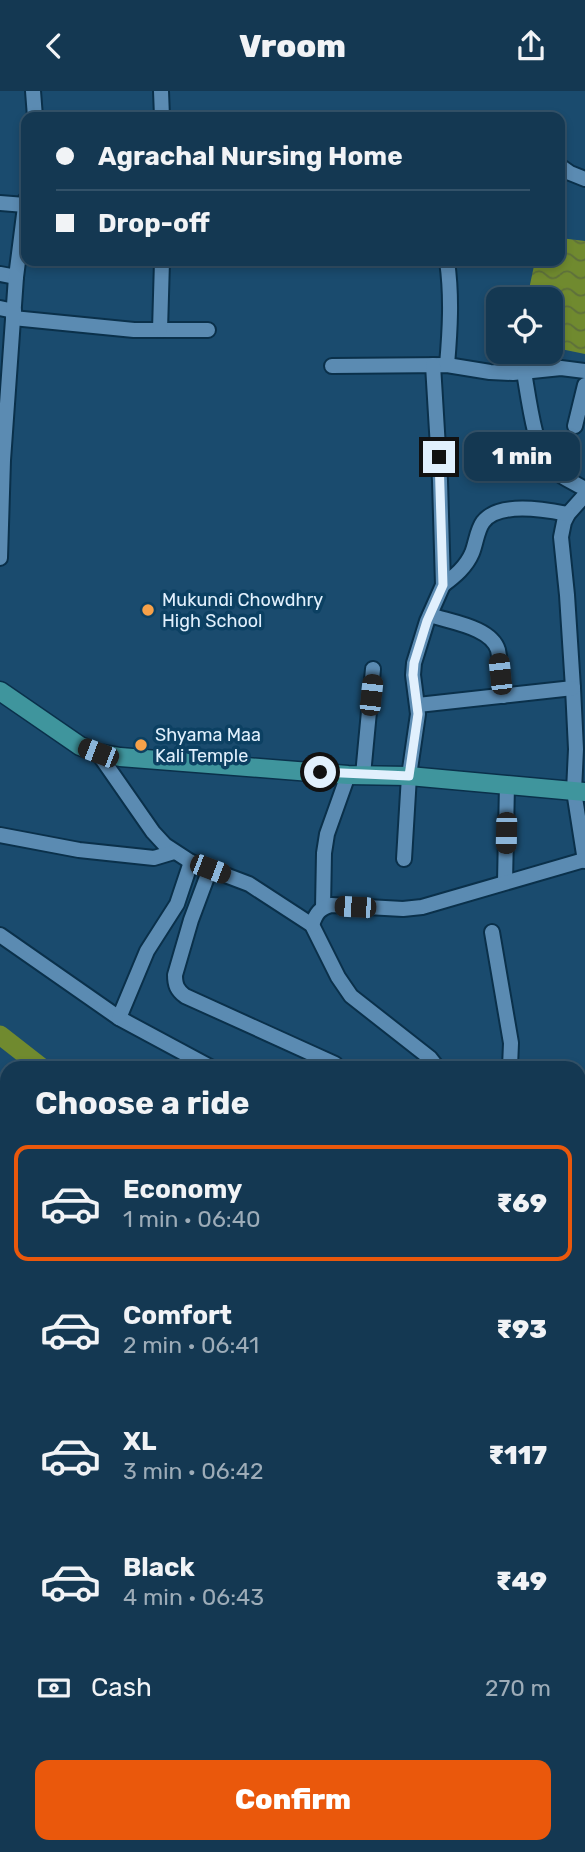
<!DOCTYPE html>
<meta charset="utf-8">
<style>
:root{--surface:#143852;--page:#1d3f59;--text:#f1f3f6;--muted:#9dacb8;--line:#335269;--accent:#ea580c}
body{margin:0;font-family:Rubik,sans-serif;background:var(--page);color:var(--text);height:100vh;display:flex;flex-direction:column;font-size:26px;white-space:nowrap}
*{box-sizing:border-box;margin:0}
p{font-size:23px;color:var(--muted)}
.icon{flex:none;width:38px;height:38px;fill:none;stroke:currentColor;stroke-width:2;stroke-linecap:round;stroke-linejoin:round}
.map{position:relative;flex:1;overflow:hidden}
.panel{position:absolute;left:0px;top:970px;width:586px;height:793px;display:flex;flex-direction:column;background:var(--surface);border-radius:21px 21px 0 0;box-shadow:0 4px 10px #0003,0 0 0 2px var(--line)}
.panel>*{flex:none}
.top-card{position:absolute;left:21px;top:21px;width:544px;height:154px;border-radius:14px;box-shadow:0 4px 10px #0003,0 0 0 2px var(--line);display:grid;align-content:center;height:154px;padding:0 35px;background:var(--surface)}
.controls{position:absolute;left:486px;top:196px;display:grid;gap:14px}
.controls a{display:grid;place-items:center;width:77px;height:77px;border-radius:14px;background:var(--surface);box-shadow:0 4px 10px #0003,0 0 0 2px var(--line);font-size:35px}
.end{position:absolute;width:32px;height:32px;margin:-16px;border:9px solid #e1f0fd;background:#111;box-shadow:0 0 0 4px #111}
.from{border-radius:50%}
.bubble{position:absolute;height:49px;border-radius:14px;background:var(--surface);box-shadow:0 4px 10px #0003,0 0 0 2px var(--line);font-size:23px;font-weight:800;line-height:49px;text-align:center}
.car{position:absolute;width:21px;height:42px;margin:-21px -10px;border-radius:9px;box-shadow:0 0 5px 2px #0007;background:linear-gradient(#222 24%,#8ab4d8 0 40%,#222 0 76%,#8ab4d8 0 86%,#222 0)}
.top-card b{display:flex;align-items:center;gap:24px;height:66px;font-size:26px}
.top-card b+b{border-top:2px solid var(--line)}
.top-card i{width:18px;height:18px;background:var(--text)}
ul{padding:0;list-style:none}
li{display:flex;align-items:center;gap:21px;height:116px;margin:0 14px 10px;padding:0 21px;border:4px solid transparent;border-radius:14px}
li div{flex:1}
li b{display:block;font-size:26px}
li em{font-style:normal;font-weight:800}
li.selected{border-color:var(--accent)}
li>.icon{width:63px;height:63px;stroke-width:1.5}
h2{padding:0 35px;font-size:32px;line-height:84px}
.pay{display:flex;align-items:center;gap:18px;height:77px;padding:0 35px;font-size:26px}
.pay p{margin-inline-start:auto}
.cta{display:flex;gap:14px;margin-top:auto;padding:14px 35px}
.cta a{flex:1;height:80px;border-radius:14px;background:var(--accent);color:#fff;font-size:28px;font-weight:800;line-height:80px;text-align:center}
header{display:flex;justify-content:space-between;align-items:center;height:91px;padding:0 35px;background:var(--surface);font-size:32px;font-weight:800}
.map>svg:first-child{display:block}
</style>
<header><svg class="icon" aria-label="back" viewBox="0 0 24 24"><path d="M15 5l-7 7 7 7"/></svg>Vroom<svg class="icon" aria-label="share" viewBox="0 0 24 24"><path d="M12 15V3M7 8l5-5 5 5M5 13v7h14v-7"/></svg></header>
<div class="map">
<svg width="585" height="1761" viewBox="0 0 585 1761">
<defs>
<pattern id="water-waves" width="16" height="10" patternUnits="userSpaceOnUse" patternTransform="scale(1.75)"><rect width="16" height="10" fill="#708a2f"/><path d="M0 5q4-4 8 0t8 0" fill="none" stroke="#5e703b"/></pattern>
</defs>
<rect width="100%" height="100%" fill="#1a4b6e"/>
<polygon fill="url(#water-waves)" points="560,147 585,150 585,263 551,256 551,208 530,208 528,203 535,170 560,170"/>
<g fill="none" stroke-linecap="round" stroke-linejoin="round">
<g stroke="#708a2f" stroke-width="19">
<polyline points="0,944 41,976"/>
<polyline points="0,1524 7,1521"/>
</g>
<g stroke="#0a304a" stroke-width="18">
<g id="minor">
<polyline points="33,0 35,26"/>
<polyline points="161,0 162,26"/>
<polyline points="560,75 570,82 585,88"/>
<polyline points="0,112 25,114"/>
<path d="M 447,170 C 452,205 450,239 447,274"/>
<polyline points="0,183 16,186"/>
<polyline points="0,217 14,220"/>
<polyline points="13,227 134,239 208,239"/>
<polyline points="160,239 162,170"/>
<polyline points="332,275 447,274 490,281 513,282 561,277 585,280"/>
<path d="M 524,281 C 528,303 535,362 551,377 C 560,386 575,392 585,398"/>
<polyline points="575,335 585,294"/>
<polyline points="585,404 568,423 564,431 561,446 567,504 573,597 576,658 574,700 585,770"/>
<polyline points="0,467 3,369 16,186 26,108"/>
<path d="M 443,494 C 455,485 466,476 472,462 C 476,452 477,439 483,431 C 499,410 546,419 568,423"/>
<path d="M 430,524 C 450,531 491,536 498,559 C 501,574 501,590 503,605"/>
<polyline points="418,614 573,597"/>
<polyline points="98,662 153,741 165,754 191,771 249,793 312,834 338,886 351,905 430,967 437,976"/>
<polyline points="363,684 373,578"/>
<polyline points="0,744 79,759 154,767 174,761"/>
<polyline points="404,768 409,685 418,623 413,584 414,572 427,530 443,494 440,390 433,274"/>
<path d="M 210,778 L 191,829 L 175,884 C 175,894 177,899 185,905 L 335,973"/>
<polyline points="505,791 507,693"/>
<polyline points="323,817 324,762 327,743 348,684"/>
<path d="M 312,834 C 316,822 320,817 331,814 L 403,818 L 422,816 L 584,769"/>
<polyline points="492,841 511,952 510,976"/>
<polyline points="0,844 119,927 210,976"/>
<polyline points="119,927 147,860 177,813 191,771"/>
<polyline points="579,1077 585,1077"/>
<polyline points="585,1227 582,1239 585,1262"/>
<polyline points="579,1291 585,1291"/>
<polyline points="579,1358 585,1357"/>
<polyline points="579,1434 585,1432"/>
<polyline points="579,1484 585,1486"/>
<polyline points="0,1650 7,1645"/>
<polyline points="50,1755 53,1760 59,1761"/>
<polyline points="499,1755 499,1761"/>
<polyline points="0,1757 7,1748"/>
<polyline points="68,1761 136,1755"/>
<polyline points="217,1761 221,1755"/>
</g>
</g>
<g stroke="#0a304a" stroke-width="21">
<polyline id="major" points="0,600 80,655 98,662 120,666 348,684 409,685 585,701"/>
</g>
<use href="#minor" stroke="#5b8bb2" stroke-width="14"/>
<use href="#major" stroke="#3f959d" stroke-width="18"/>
</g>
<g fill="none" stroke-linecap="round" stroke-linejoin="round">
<polyline stroke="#e1f0fd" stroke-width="9" points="320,681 409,685 418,623 413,584 414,572 427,530 443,494 439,366"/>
</g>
<g fill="#f7a149" stroke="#0c4062" stroke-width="2.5">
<circle cx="148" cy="519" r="7"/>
<circle cx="141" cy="654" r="7"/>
</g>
<g text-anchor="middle" stroke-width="7" stroke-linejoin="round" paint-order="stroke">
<g font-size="18" fill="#e1f0fd" stroke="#0c4062" text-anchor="start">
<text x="162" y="515">Mukundi Chowdhry<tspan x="162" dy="21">High School</tspan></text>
<text x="155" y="650">Shyama Maa<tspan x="155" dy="21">Kali Temple</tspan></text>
</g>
</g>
</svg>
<div class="controls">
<a><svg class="icon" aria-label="locate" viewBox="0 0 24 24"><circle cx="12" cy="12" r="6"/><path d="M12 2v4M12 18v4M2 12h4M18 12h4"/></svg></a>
</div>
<i class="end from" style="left:320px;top:681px"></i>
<i class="end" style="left:439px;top:366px"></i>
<div class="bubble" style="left:464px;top:341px;width:116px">1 min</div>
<i class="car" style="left:500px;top:583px;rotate:354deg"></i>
<i class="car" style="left:371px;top:604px;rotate:6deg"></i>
<i class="car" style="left:98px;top:662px;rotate:291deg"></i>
<i class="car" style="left:506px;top:742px;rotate:181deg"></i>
<i class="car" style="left:210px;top:778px;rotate:111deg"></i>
<i class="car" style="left:355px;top:816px;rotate:273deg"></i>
<div class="top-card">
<b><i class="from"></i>Agrachal Nursing Home</b>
<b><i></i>Drop-off</b>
</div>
<section class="panel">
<h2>Choose a ride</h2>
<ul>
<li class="selected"><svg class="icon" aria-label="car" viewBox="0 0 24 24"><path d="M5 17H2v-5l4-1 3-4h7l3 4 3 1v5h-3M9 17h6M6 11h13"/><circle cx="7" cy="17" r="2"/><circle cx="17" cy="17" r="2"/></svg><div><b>Economy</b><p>1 min · 06:40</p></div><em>₹69</em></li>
<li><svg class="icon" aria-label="car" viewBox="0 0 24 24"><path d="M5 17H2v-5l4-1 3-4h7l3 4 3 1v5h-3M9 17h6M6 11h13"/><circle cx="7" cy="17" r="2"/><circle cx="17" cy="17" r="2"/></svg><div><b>Comfort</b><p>2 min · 06:41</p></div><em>₹93</em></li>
<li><svg class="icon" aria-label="car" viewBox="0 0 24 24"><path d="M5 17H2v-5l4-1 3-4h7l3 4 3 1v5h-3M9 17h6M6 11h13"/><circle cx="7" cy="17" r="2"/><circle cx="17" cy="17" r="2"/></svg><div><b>XL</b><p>3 min · 06:42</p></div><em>₹117</em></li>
<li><svg class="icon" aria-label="car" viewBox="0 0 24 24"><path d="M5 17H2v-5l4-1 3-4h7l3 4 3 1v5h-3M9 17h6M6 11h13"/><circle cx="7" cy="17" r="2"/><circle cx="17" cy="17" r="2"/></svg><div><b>Black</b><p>4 min · 06:43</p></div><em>₹49</em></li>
</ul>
<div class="pay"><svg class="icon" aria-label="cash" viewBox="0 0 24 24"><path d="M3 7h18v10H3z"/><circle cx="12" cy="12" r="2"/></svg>Cash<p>270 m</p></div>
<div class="cta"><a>Confirm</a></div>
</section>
</div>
